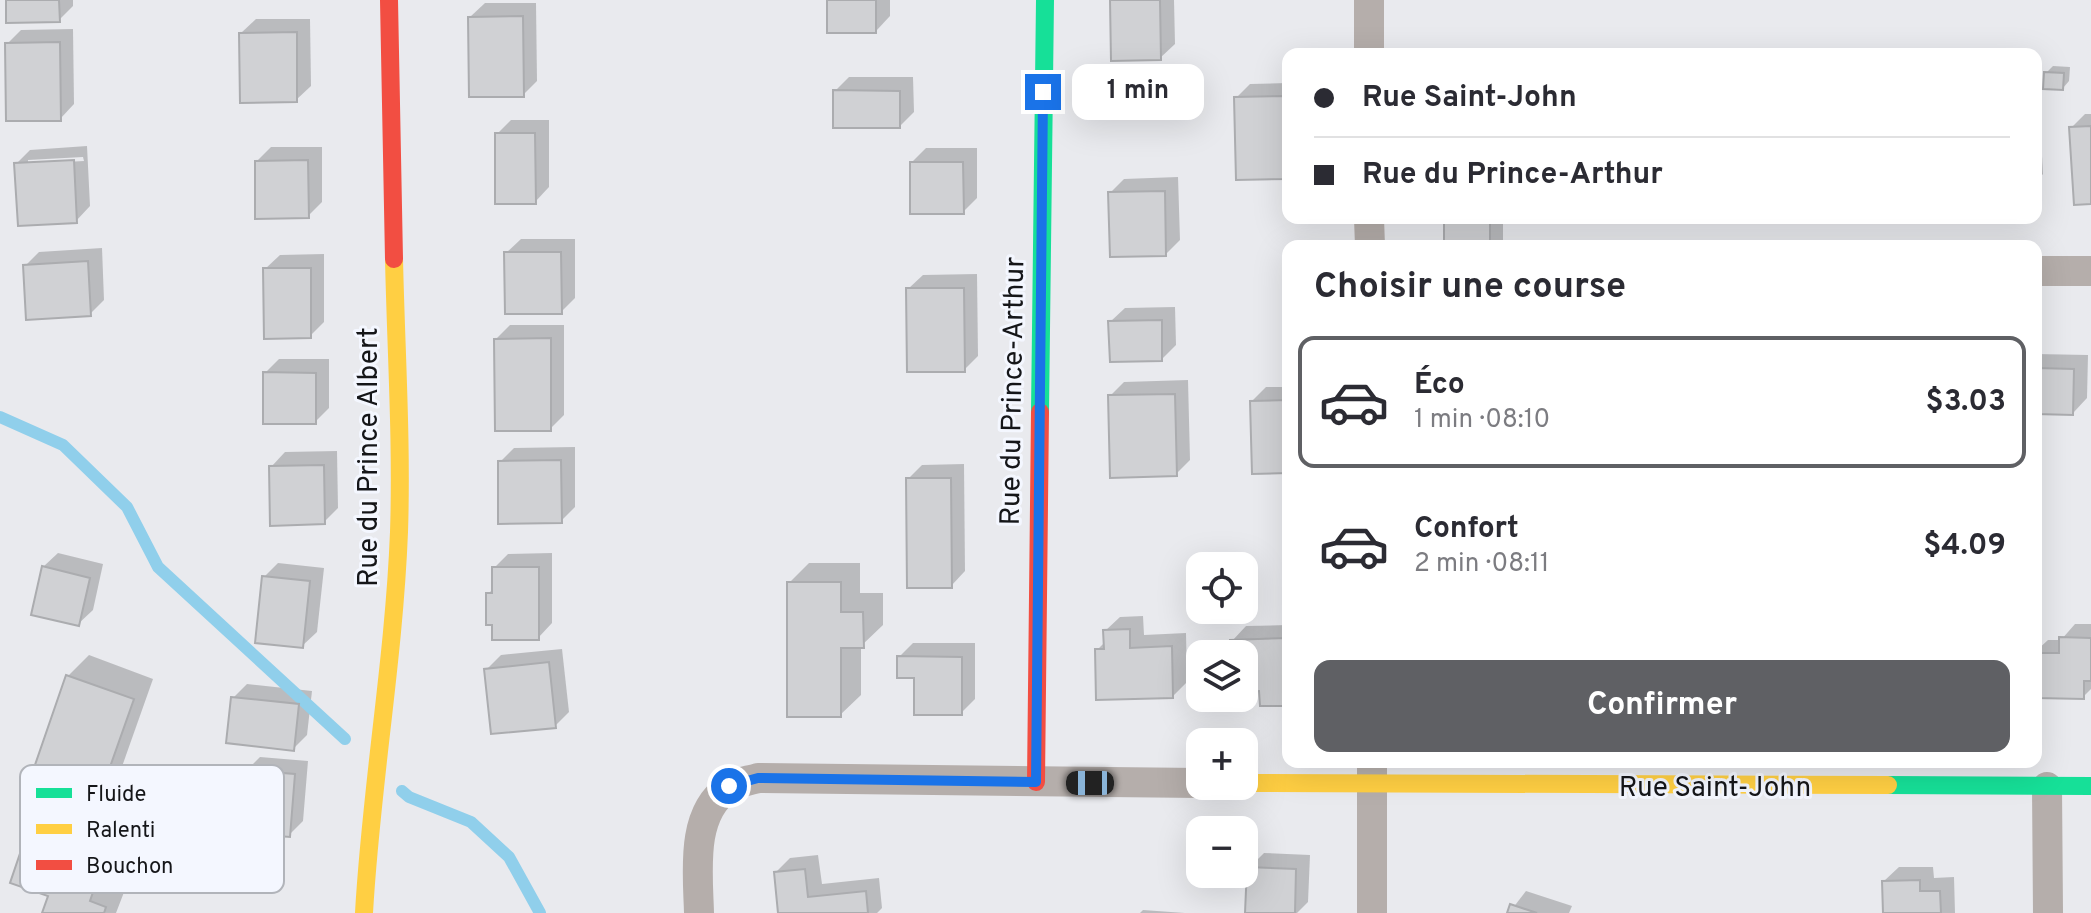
<!DOCTYPE html>
<html lang="fr">
<meta charset="utf-8">
<style>
:root{--surface:#fff;--page:#f7f7f7;--text:#2b2b33;--muted:#7c7c81;--line:#e1e1e2;--accent:#5f6064}
body{margin:0;font-family:Overpass,sans-serif;background:var(--page);color:var(--text);height:100vh;display:flex;flex-direction:column;font-size:30px;white-space:nowrap}
*{box-sizing:border-box;margin:0}
p{font-size:26px;color:var(--muted)}
.icon{flex:none;width:44px;height:44px;fill:none;stroke:currentColor;stroke-width:2;stroke-linecap:round;stroke-linejoin:round}
.map{position:relative;flex:1;overflow:hidden}
.drawer{position:absolute;left:1282px;top:240px;width:760px;height:528px;display:flex;flex-direction:column;background:var(--surface);border-radius:16px;box-shadow:0 8px 32px #0002}
.drawer>*{flex:none}
.banner{position:absolute;left:1282px;top:48px;width:760px;height:176px;border-radius:16px;box-shadow:0 8px 32px #0002;display:grid;align-content:center;height:176px;padding:0 32px;background:var(--surface)}
.controls{position:absolute;left:1186px;top:552px;display:grid;gap:16px}
.controls a{display:grid;place-items:center;width:72px;height:72px;border-radius:16px;background:var(--surface);box-shadow:0 8px 32px #0002;font-size:40px}
.end{position:absolute;width:36px;height:36px;margin:-18px;border:10px solid #1a73e8;background:#fff;box-shadow:0 0 0 4px #fff}
.from{border-radius:50%}
.bubble{position:absolute;height:56px;border-radius:16px;background:var(--surface);box-shadow:0 8px 32px #0002;font-size:26px;font-weight:700;line-height:56px;text-align:center}
.car{position:absolute;width:24px;height:48px;margin:-24px -12px;border-radius:10px;box-shadow:0 0 6px 2px #0007;background:linear-gradient(#222 24%,#8ab4d8 0 40%,#222 0 76%,#8ab4d8 0 86%,#222 0)}
.banner b{display:flex;align-items:center;gap:28px;height:76px;font-size:30px}
.banner b+b{border-top:2px solid var(--line)}
.banner i{width:20px;height:20px;background:var(--text)}
ul{padding:0;list-style:none}
li{display:flex;align-items:center;gap:24px;height:132px;margin:0 16px 12px;padding:0 16px;border:4px solid transparent;border-radius:16px}
li div{flex:1}
li b{display:block;font-size:30px}
li em{font-style:normal;font-weight:700}
li.selected{border-color:var(--accent)}
li>.icon{width:72px;height:72px;stroke-width:1.5}
h2{padding:0 32px;font-size:36px;line-height:96px}
.cta{display:flex;gap:16px;margin-top:auto;padding:16px 32px}
.cta a{flex:1;height:92px;border-radius:16px;background:var(--accent);color:#fff;font-size:32px;font-weight:700;line-height:92px;text-align:center}
.map>svg:first-child{display:block}
</style>
<div class="map">
<svg width="2091" height="913" viewBox="0 0 2091 913">
<rect width="100%" height="100%" fill="#e9eaee"/>
<g fill="#0003" fill-rule="evenodd">
<polygon points="8,0 73,0 73,6 59,20"/>
<polygon points="829,0 890,0 890,16 876,31"/>
<polygon points="1113,0 1174,0 1175,44 1160,58"/>
<polygon points="485,3 536,3 537,81 523,95 470,17"/>
<polygon points="256,19 310,19 311,86 296,100 241,33"/>
<polygon points="73,29 74,104 60,119 7,44 21,30"/>
<polygon points="2053,66 2070,67 2069,81 2063,88 2046,73"/>
<polygon points="849,77 913,77 914,112 900,126 835,91"/>
<polygon points="1164,83 1165,100 1158,107 1126,91 1133,84"/>
<polygon points="1288,83 1288,177 1236,98 1250,84"/>
<polygon points="2085,114 2091,114 2091,202 2071,128"/>
<polygon points="511,120 549,120 549,187 535,202 497,134"/>
<polygon points="2036,120 2040,120 2043,174 2036,182"/>
<path d="M 87,146 L 90,206 L 76,221 L 16,164 L 30,150 ZM 83,157 L 84,161 L 28,164 L 28,160 Z"/>
<polygon points="271,147 322,147 322,202 308,216 257,161"/>
<polygon points="926,148 977,148 977,198 963,212 912,162"/>
<polygon points="1178,177 1180,240 1166,254 1110,193 1124,179"/>
<rect x="1446" y="218" width="57" height="28"/>
<polygon points="521,239 575,239 575,298 561,312 506,253"/>
<polygon points="102,248 104,300 90,314 25,266 39,252"/>
<polygon points="324,254 324,322 310,336 265,269 280,255"/>
<polygon points="977,274 978,356 964,370 908,289 923,275"/>
<polygon points="1175,307 1176,345 1162,359 1110,322 1125,308"/>
<polygon points="510,325 564,325 564,415 550,429 496,339"/>
<polygon points="2036,354 2088,355 2087,398 2073,413 2036,412"/>
<polygon points="279,359 329,359 329,408 315,422 265,373"/>
<polygon points="1188,380 1190,460 1176,474 1110,396 1124,382"/>
<polygon points="1266,387 1288,387 1288,471 1252,401"/>
<polygon points="575,447 575,507 561,521 500,462 514,448"/>
<polygon points="337,451 338,508 324,522 271,467 285,452"/>
<polygon points="964,464 965,571 951,586 908,479 922,465"/>
<polygon points="58,553 103,564 93,610 78,624 43,567"/>
<polygon points="552,553 552,623 538,638 488,594 494,588 494,568 508,554"/>
<polygon points="278,563 324,568 317,632 302,646 264,577"/>
<polygon points="809,563 860,563 860,593 883,593 883,625 861,646 861,695 840,715 789,583"/>
<polygon points="1143,616 1144,635 1186,633 1187,682 1173,696 1097,650 1106,641 1105,631 1120,617"/>
<polygon points="2075,624 2091,624 2091,689 2083,697 2036,696 2036,651 2048,640 2061,640"/>
<polygon points="1288,625 1288,704 1261,689 1244,690 1244,654 1232,654 1232,641 1246,626"/>
<polygon points="913,643 975,643 975,699 961,713 899,657"/>
<polygon points="562,649 569,712 555,726 487,669 501,655"/>
<polygon points="89,655 153,679 113,792 93,813 28,790 68,676"/>
<polygon points="247,684 312,691 307,735 293,749 233,698"/>
<polygon points="260,757 308,761 303,821 289,835 246,771"/>
<polygon points="52,807 126,834 109,881 126,887 116,913 44,913 50,895 12,881 31,828"/>
<polygon points="1264,853 1310,855 1308,902 1297,913 1247,913 1249,868"/>
<polygon points="818,855 822,884 879,878 882,908 877,913 780,913 776,872 790,858"/>
<polygon points="1899,867 1933,867 1934,878 1954,877 1955,913 1885,913 1884,881"/>
<polygon points="1526,891 1572,906 1569,913 1509,913"/>
<polygon points="1143,910 1185,913 1140,913"/>
</g>
<g fill="none" stroke-linecap="round" stroke-linejoin="round">
<g stroke="#90cfeb" stroke-width="12">
<polyline points="0,417 63,445 127,507 158,567 345,739"/>
<polyline points="402,791 409,797 471,822 509,857 540,913"/>
</g>
</g>
<g fill="#d0d1d4" stroke="#abacaf" stroke-width="2">
<polygon points="6,0 59,0 60,22 6,23"/>
<rect x="827" y="0" width="49" height="33"/>
<polygon points="1110,0 1160,0 1161,60 1111,61"/>
<polygon points="523,16 524,97 469,97 468,17"/>
<polygon points="297,32 297,102 240,103 239,33"/>
<polygon points="60,42 61,121 6,121 5,43"/>
<polygon points="2044,72 2064,73 2063,90 2043,89"/>
<polygon points="1158,89 1159,109 1125,109 1124,90"/>
<polygon points="833,90 900,91 900,128 833,128"/>
<polygon points="1288,96 1288,179 1236,180 1234,97"/>
<polygon points="2091,126 2091,204 2074,205 2069,127"/>
<polygon points="495,133 535,133 536,204 495,204"/>
<polygon points="74,160 77,223 18,226 14,163"/>
<polygon points="308,160 309,218 255,219 255,161"/>
<polygon points="910,162 963,162 964,214 910,214"/>
<polygon points="1165,191 1166,256 1110,257 1108,192"/>
<rect x="1444" y="218" width="46" height="28"/>
<polygon points="504,252 561,252 562,314 505,314"/>
<polygon points="88,261 91,316 26,320 23,265"/>
<polygon points="263,268 311,268 311,338 264,339"/>
<polygon points="906,288 964,288 965,372 907,372"/>
<polygon points="1162,320 1162,361 1110,362 1108,321"/>
<polygon points="551,338 551,431 495,431 494,339"/>
<polygon points="2036,368 2074,369 2073,415 2036,414"/>
<polygon points="263,372 316,373 316,424 263,424"/>
<polygon points="1175,394 1177,476 1110,478 1108,395"/>
<polygon points="1288,400 1288,473 1252,474 1250,401"/>
<polygon points="561,460 562,523 498,524 498,461"/>
<polygon points="324,465 325,524 270,526 269,466"/>
<polygon points="906,478 951,478 952,588 907,588"/>
<polygon points="42,566 90,578 79,626 31,615"/>
<polygon points="492,567 539,567 539,640 492,640 492,625 486,625 486,593 492,593"/>
<polygon points="262,576 310,581 303,648 255,643"/>
<polygon points="787,582 841,582 841,612 863,612 864,648 841,648 841,717 787,717"/>
<polygon points="1130,629 1130,648 1172,646 1173,698 1096,700 1095,649 1104,649 1103,630"/>
<polygon points="2059,637 2091,638 2091,681 2084,681 2084,699 2036,698 2036,653 2059,653"/>
<polygon points="1288,638 1288,706 1260,706 1259,691 1244,692 1244,654 1230,654 1230,640"/>
<polygon points="897,656 962,657 962,715 914,715 914,678 897,678"/>
<polygon points="549,662 556,728 491,734 484,669"/>
<polygon points="66,675 134,699 93,815 26,791"/>
<polygon points="231,697 299,704 294,751 226,743"/>
<polygon points="244,770 295,774 290,837 239,833"/>
<polygon points="29,827 106,854 90,901 106,907 104,913 42,913 48,896 10,883"/>
<polygon points="1247,867 1296,869 1295,913 1245,913"/>
<polygon points="805,869 808,897 866,891 868,913 778,913 774,872"/>
<polygon points="1920,880 1920,891 1940,891 1941,913 1883,913 1882,881"/>
<polygon points="1510,904 1537,913 1507,913"/>
</g>
<g fill="none" stroke-linecap="round" stroke-linejoin="round">
<g stroke="#b5aeab" stroke-width="30">
<polyline points="1369,0 1369,54"/>
<polyline points="1369,218 1370,246"/>
<polyline points="2036,271 2091,271"/>
<polyline points="1372,762 1372,913"/>
<polyline points="2047,787 2048,913"/>
<path d="M 699,913 C 698,873 690,814 728,788 C 735,782 749,781 758,778 L 1200,783"/>
</g>
<g stroke="#16e098" stroke-width="18">
<polyline points="1040,412 1045,0"/>
<polyline points="1888,785 2091,786"/>
</g>
<g stroke="#ffcf43" stroke-width="18">
<polyline points="1244,783 1888,785"/>
<path d="M 364,913 C 371,786 394,660 399,532 C 402,442 396,350 394,259"/>
</g>
<g stroke="#f24e42" stroke-width="18">
<polyline points="389,0 394,259"/>
<polyline points="1036,782 1040,412"/>
</g>
</g>
<g fill="none" stroke-linecap="round" stroke-linejoin="round">
<polyline stroke="#1a73e8" stroke-width="10" points="729,786 758,778 1036,782 1043,92"/>
</g>
<g text-anchor="middle" stroke-width="6" stroke-linejoin="round" paint-order="stroke">
<g font-size="28" fill="#151619" stroke="#f4f7ff">
<text transform="translate(1011 391) rotate(-89)" y="10">Rue du Prince-Arthur</text>
<text transform="translate(367 457) rotate(-90)" y="10">Rue du Prince Albert</text>
<text x="1715" y="796">Rue Saint-John</text>
</g>
</g>
<rect x="20" y="765" width="264" height="128" rx="12" fill="#f4f7ff" stroke="#b1b4ba" stroke-width="2"/>
<rect x="36" y="788" width="36" height="10" fill="#16e098"/>
<rect x="36" y="824" width="36" height="10" fill="#ffcf43"/>
<rect x="36" y="860" width="36" height="10" fill="#f24e42"/>
<g font-size="22" fill="#151619">
<text x="86" y="801">Fluide</text>
<text x="86" y="837">Ralenti</text>
<text x="86" y="873">Bouchon</text>
</g>
</svg>
<div class="controls">
<a><svg class="icon" aria-label="locate" viewBox="0 0 24 24"><circle cx="12" cy="12" r="6"/><path d="M12 2v4M12 18v4M2 12h4M18 12h4"/></svg></a>
<a><svg class="icon" aria-label="layers" viewBox="0 0 24 24"><path d="M12 4l9 5-9 5-9-5zM3 14l9 5 9-5"/></svg></a>
<a>+</a>
<a>−</a>
</div>
<i class="end from" style="left:729px;top:786px"></i>
<i class="end" style="left:1043px;top:92px"></i>
<div class="bubble" style="left:1072px;top:64px;width:132px">1 min</div>
<i class="car" style="left:1090px;top:783px;rotate:270deg"></i>
<div class="banner">
<b><i class="from"></i>Rue Saint-John</b>
<b><i></i>Rue du Prince-Arthur</b>
</div>
<section class="drawer">
<h2>Choisir une course</h2>
<ul>
<li class="selected"><svg class="icon" aria-label="car" viewBox="0 0 24 24"><path d="M5 17H2v-5l4-1 3-4h7l3 4 3 1v5h-3M9 17h6M6 11h13"/><circle cx="7" cy="17" r="2"/><circle cx="17" cy="17" r="2"/></svg><div><b>Éco</b><p>1 min · 08:10</p></div><em>$3.03</em></li>
<li><svg class="icon" aria-label="car" viewBox="0 0 24 24"><path d="M5 17H2v-5l4-1 3-4h7l3 4 3 1v5h-3M9 17h6M6 11h13"/><circle cx="7" cy="17" r="2"/><circle cx="17" cy="17" r="2"/></svg><div><b>Confort</b><p>2 min · 08:11</p></div><em>$4.09</em></li>
</ul>
<div class="cta"><a>Confirmer</a></div>
</section>
</div>
